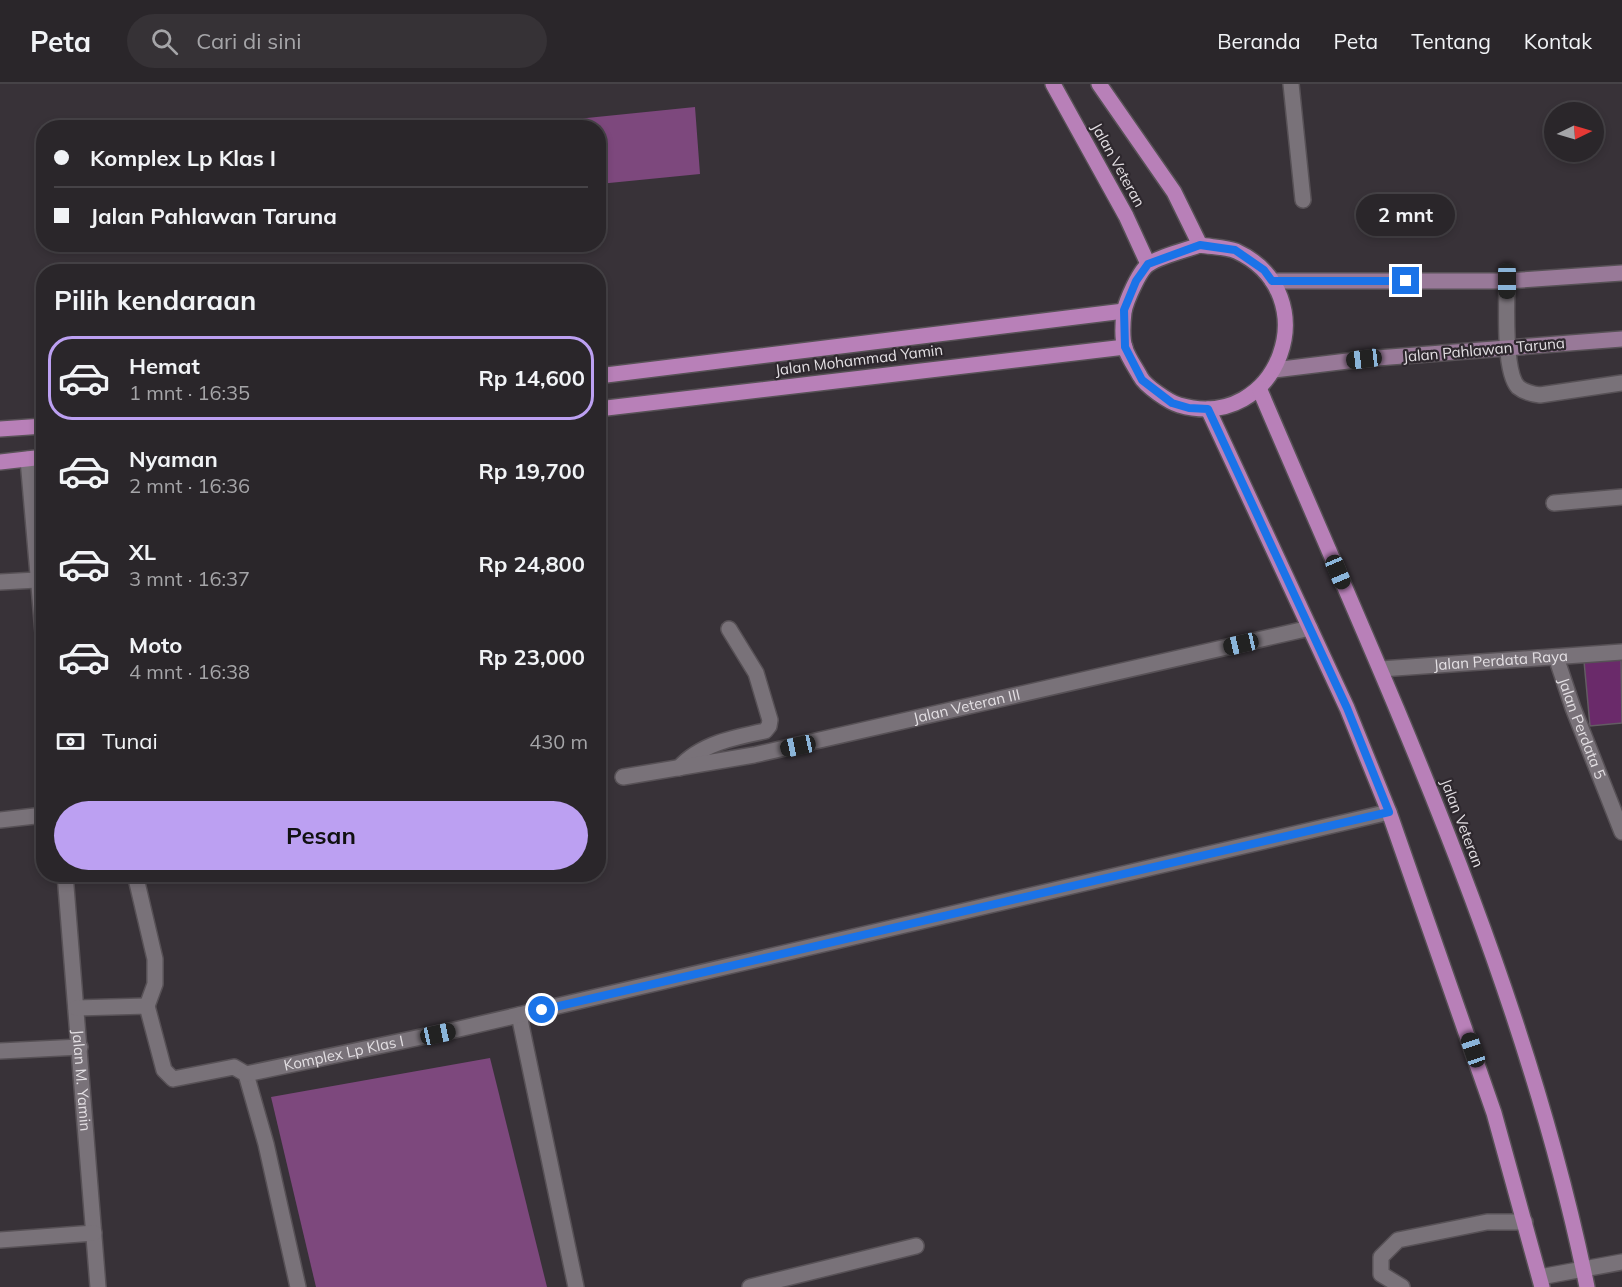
<!DOCTYPE html>
<html lang="id">
<meta charset="utf-8">
<style>
:root{--surface:#2a262a;--page:#363236;--text:#f1f3f6;--muted:#a5a5a8;--line:#464347;--accent:#bca0f2}
body{margin:0;font-family:Mulish,sans-serif;background:var(--page);color:var(--text);height:100vh;display:flex;flex-direction:column;font-size:22px;white-space:nowrap}
*{box-sizing:border-box;margin:0}
p{font-size:20px;color:var(--muted)}
.icon{flex:none;width:33px;height:33px;fill:none;stroke:currentColor;stroke-width:2;stroke-linecap:round;stroke-linejoin:round}
.map{position:relative;flex:1;overflow:hidden}
.panel{position:absolute;left:36px;top:180px;width:570px;height:618px;display:flex;flex-direction:column;background:var(--surface);border-radius:24px;box-shadow:0 3px 9px #0003,0 0 0 2px var(--line)}
.panel>*{flex:none}
.banner{position:absolute;left:36px;top:36px;width:570px;height:132px;border-radius:24px;box-shadow:0 3px 9px #0003,0 0 0 2px var(--line);display:grid;align-content:center;height:132px;padding:0 18px;background:var(--surface)}
.needle{width:39px;rotate:85deg}
.fabs{position:absolute;left:1544px;top:18px;display:grid;gap:12px}
.fabs a{display:grid;place-items:center;width:60px;height:60px;border-radius:50%;background:var(--surface);box-shadow:0 3px 9px #0003,0 0 0 2px var(--line);font-size:30px}
.end{position:absolute;width:27px;height:27px;margin:-14px;border:8px solid #1a73e8;background:#fff;box-shadow:0 0 0 3px #fff}
.from{border-radius:50%}
.bubble{position:absolute;height:42px;border-radius:21px;background:var(--surface);box-shadow:0 3px 9px #0003,0 0 0 2px var(--line);font-size:20px;font-weight:700;line-height:42px;text-align:center}
.car{position:absolute;width:18px;height:36px;margin:-18px -9px;border-radius:8px;box-shadow:0 0 4px 2px #0007;background:linear-gradient(#222 24%,#8ab4d8 0 40%,#222 0 76%,#8ab4d8 0 86%,#222 0)}
.banner b{display:flex;align-items:center;gap:21px;height:57px;font-size:22px}
.banner b+b{border-top:2px solid var(--line)}
.banner i{width:15px;height:15px;background:var(--text)}
ul{padding:0;list-style:none}
li{display:flex;align-items:center;gap:18px;height:84px;margin:0 12px 9px;padding:0 6px;border:3px solid transparent;border-radius:24px}
li div{flex:1}
li b{display:block;font-size:22px}
li em{font-style:normal;font-weight:700}
li.selected{border-color:var(--accent)}
li>.icon{width:54px;height:54px;stroke-width:1.5}
h2{padding:0 18px;font-size:27px;line-height:72px}
.pay{display:flex;align-items:center;gap:15px;height:66px;padding:0 18px;font-size:22px}
.pay p{margin-inline-start:auto}
.primary-button{display:flex;gap:12px;margin-top:auto;padding:12px 18px}
.primary-button a{flex:1;height:69px;border-radius:36px;background:var(--accent);color:#111;font-size:24px;font-weight:700;line-height:69px;text-align:center}
header{display:flex;align-items:center;gap:36px;box-sizing:border-box;height:84px;padding:0 30px;background:var(--surface);border-bottom:2px solid var(--line)}
header strong{font-size:28px}
nav{display:flex;gap:33px;margin-inline-start:auto;font-size:21px}
.search{width:420px;height:54px;background:var(--page);display:flex;align-items:center;gap:15px;box-sizing:border-box;padding:0 21px;border-radius:33px;color:var(--muted);font-size:22px}
.map>svg:first-child{display:block}
</style>
<header>
<strong>Peta</strong>
<div class="search"><svg class="icon" aria-label="search" viewBox="0 0 24 24"><circle cx="10" cy="10" r="6"/><path d="M15 15l6 6"/></svg>Cari di sini</div>
<nav><a>Beranda</a><a>Peta</a><a>Tentang</a><a>Kontak</a></nav>
</header>
<div class="map">
<svg width="1622" height="1203" viewBox="0 0 1622 1203">
<rect width="100%" height="100%" fill="#383238"/>
<g fill="#7d487d">
<polygon points="695,23 700,90 599,100 598,44 567,43 567,36"/>
<polygon points="490,974 547,1203 316,1203 271,1013"/>
</g>
<polygon fill="#6a2a6a" stroke="#635c63" stroke-width="1.5" points="1621,574 1622,639 1590,642 1584,577"/>
<g fill="none" stroke-linecap="round" stroke-linejoin="round">
<g stroke="#575156" stroke-width="18">
<g id="service">
<path d="M 1507,197 C 1507,219 1503,287 1518,303 C 1524,308 1532,310 1540,311 L 1622,299"/>
<polyline points="1554,419 1622,413"/>
<path d="M 679,684 C 700,660 735,653 765,647 L 769,642 L 770,636 L 756,589 L 729,545"/>
<polyline points="519,931 576,1203"/>
<polyline points="750,1203 916,1162"/>
<polyline points="1402,1203 1381,1190 1381,1173 1398,1156 1487,1138 1525,1138"/>
</g>
</g>
<g stroke="#575156" stroke-width="18">
<g id="minor">
<polyline points="1291,0 1303,116"/>
<polyline points="28,375 44,560"/>
<polyline points="0,498 37,496"/>
<path id="s1" d="M 1556,573 L 1573,624 L 1622,748"/>
<path id="s2" d="M 1381,585 L 1622,568"/>
<path id="s3" d="M 623,693 L 754,671 L 1310,544"/>
<polyline points="0,736 44,731"/>
<path id="s4" d="M 65,790 L 98,1203"/>
<polyline points="135,790 155,875 155,900 147,922"/>
<polyline points="76,924 147,922 164,986 173,995 234,983 246,990 266,1060 298,1203"/>
<polyline points="0,967 80,963"/>
<path id="s5" d="M 246,990 L 459,945 L 1389,728"/>
<polyline points="0,1156 94,1149"/>
<polyline points="1540,1193 1622,1178"/>
</g>
</g>
<g stroke="#575156" stroke-width="18">
<g id="secondary">
<polyline points="1272,197 1507,197 1622,189"/>
<polyline points="1274,286 1364,275 1622,255"/>
</g>
</g>
<g stroke="#575156" stroke-width="18">
<g id="primary">
<polyline points="1053,0 1126,132 1148,180"/>
<polyline points="1099,0 1174,108 1200,161"/>
<path d="M 1200,161 C 1211,163 1226,163 1236,167 C 1329,210 1279,350 1179,321 C 1169,318 1145,302 1140,292 C 1135,283 1128,273 1125,264 C 1122,255 1123,237 1124,228 C 1126,217 1140,185 1149,180 C 1160,172 1186,166 1200,161 Z"/>
<polyline points="598,292 1124,227"/>
<path d="M 1259,304 C 1384,598 1523,889 1587,1203"/>
<polyline points="598,325 1125,263"/>
<polyline points="1208,325 1347,624 1389,728 1494,1029 1542,1203"/>
<polyline points="0,345 44,342"/>
<polyline points="0,378 44,373"/>
</g>
</g>
<use href="#service" stroke="#797279" stroke-width="15"/>
<use href="#minor" stroke="#797279" stroke-width="15"/>
<use href="#secondary" stroke="#987998" stroke-width="15"/>
<use href="#primary" stroke="#b880b8" stroke-width="15"/>
</g>
<g fill="none" stroke-linecap="round" stroke-linejoin="round">
<polyline stroke="#1a73e8" stroke-width="8" points="542,926 1389,728 1347,624 1208,325 1189,324 1172,319 1142,296 1125,263 1124,226 1136,197 1148,180 1200,161 1235,166 1264,186 1272,197 1406,197"/>
</g>
<g text-anchor="middle" stroke-width="4.5" stroke-linejoin="round" paint-order="stroke">
<g font-size="15" fill="#e3dfe3" stroke="#2e282e">
<text transform="translate(1118 81) rotate(61)" y="5">Jalan Veteran</text>
<text transform="translate(1484 266) rotate(-5)" y="5">Jalan Pahlawan Taruna</text>
<text transform="translate(859 276) rotate(-7)" y="5">Jalan Mohammad Yamin</text>
<text dy="5" stroke="none"><textPath href="#s2" startOffset="120">Jalan Perdata Raya</textPath></text>
<text dy="5" stroke="none"><textPath href="#s3" startOffset="351">Jalan Veteran III</textPath></text>
<text dy="5" stroke="none"><textPath href="#s1" startOffset="76">Jalan Perdata 5</textPath></text>
<text transform="translate(1462 739) rotate(69)" y="5">Jalan Veteran</text>
<text dy="5" stroke="none"><textPath href="#s5" startOffset="100">Komplex Lp Klas I</textPath></text>
<text dy="5" stroke="none"><textPath href="#s4" startOffset="207">Jalan M. Yamin</textPath></text>
</g>
</g>
</svg>
<div class="fabs">
<a><svg class="needle" viewBox="-14 -14 28 28"><path d="M0-13l5 13h-10z" fill="#e53935"/><path d="M0 13l5-13h-10z" fill="#a5a5a8"/></svg></a>
</div>
<i class="end from" style="left:542px;top:926px"></i>
<i class="end" style="left:1406px;top:197px"></i>
<div class="bubble" style="left:1356px;top:110px;width:99px">2 mnt</div>
<i class="car" style="left:1507px;top:197px;rotate:180deg"></i>
<i class="car" style="left:1364px;top:275px;rotate:263deg"></i>
<i class="car" style="left:1338px;top:488px;rotate:157deg"></i>
<i class="car" style="left:1241px;top:560px;rotate:257deg"></i>
<i class="car" style="left:798px;top:662px;rotate:258deg"></i>
<i class="car" style="left:438px;top:950px;rotate:78deg"></i>
<i class="car" style="left:1473px;top:966px;rotate:341deg"></i>
<div class="banner">
<b><i class="from"></i>Komplex Lp Klas I</b>
<b><i></i>Jalan Pahlawan Taruna</b>
</div>
<section class="panel">
<h2>Pilih kendaraan</h2>
<ul>
<li class="selected"><svg class="icon" aria-label="car" viewBox="0 0 24 24"><path d="M5 17H2v-5l4-1 3-4h7l3 4 3 1v5h-3M9 17h6M6 11h13"/><circle cx="7" cy="17" r="2"/><circle cx="17" cy="17" r="2"/></svg><div><b>Hemat</b><p>1 mnt · 16:35</p></div><em>Rp 14,600</em></li>
<li><svg class="icon" aria-label="car" viewBox="0 0 24 24"><path d="M5 17H2v-5l4-1 3-4h7l3 4 3 1v5h-3M9 17h6M6 11h13"/><circle cx="7" cy="17" r="2"/><circle cx="17" cy="17" r="2"/></svg><div><b>Nyaman</b><p>2 mnt · 16:36</p></div><em>Rp 19,700</em></li>
<li><svg class="icon" aria-label="car" viewBox="0 0 24 24"><path d="M5 17H2v-5l4-1 3-4h7l3 4 3 1v5h-3M9 17h6M6 11h13"/><circle cx="7" cy="17" r="2"/><circle cx="17" cy="17" r="2"/></svg><div><b>XL</b><p>3 mnt · 16:37</p></div><em>Rp 24,800</em></li>
<li><svg class="icon" aria-label="car" viewBox="0 0 24 24"><path d="M5 17H2v-5l4-1 3-4h7l3 4 3 1v5h-3M9 17h6M6 11h13"/><circle cx="7" cy="17" r="2"/><circle cx="17" cy="17" r="2"/></svg><div><b>Moto</b><p>4 mnt · 16:38</p></div><em>Rp 23,000</em></li>
</ul>
<div class="pay"><svg class="icon" aria-label="cash" viewBox="0 0 24 24"><path d="M3 7h18v10H3z"/><circle cx="12" cy="12" r="2"/></svg>Tunai<p>430 m</p></div>
<div class="primary-button"><a>Pesan</a></div>
</section>
</div>
